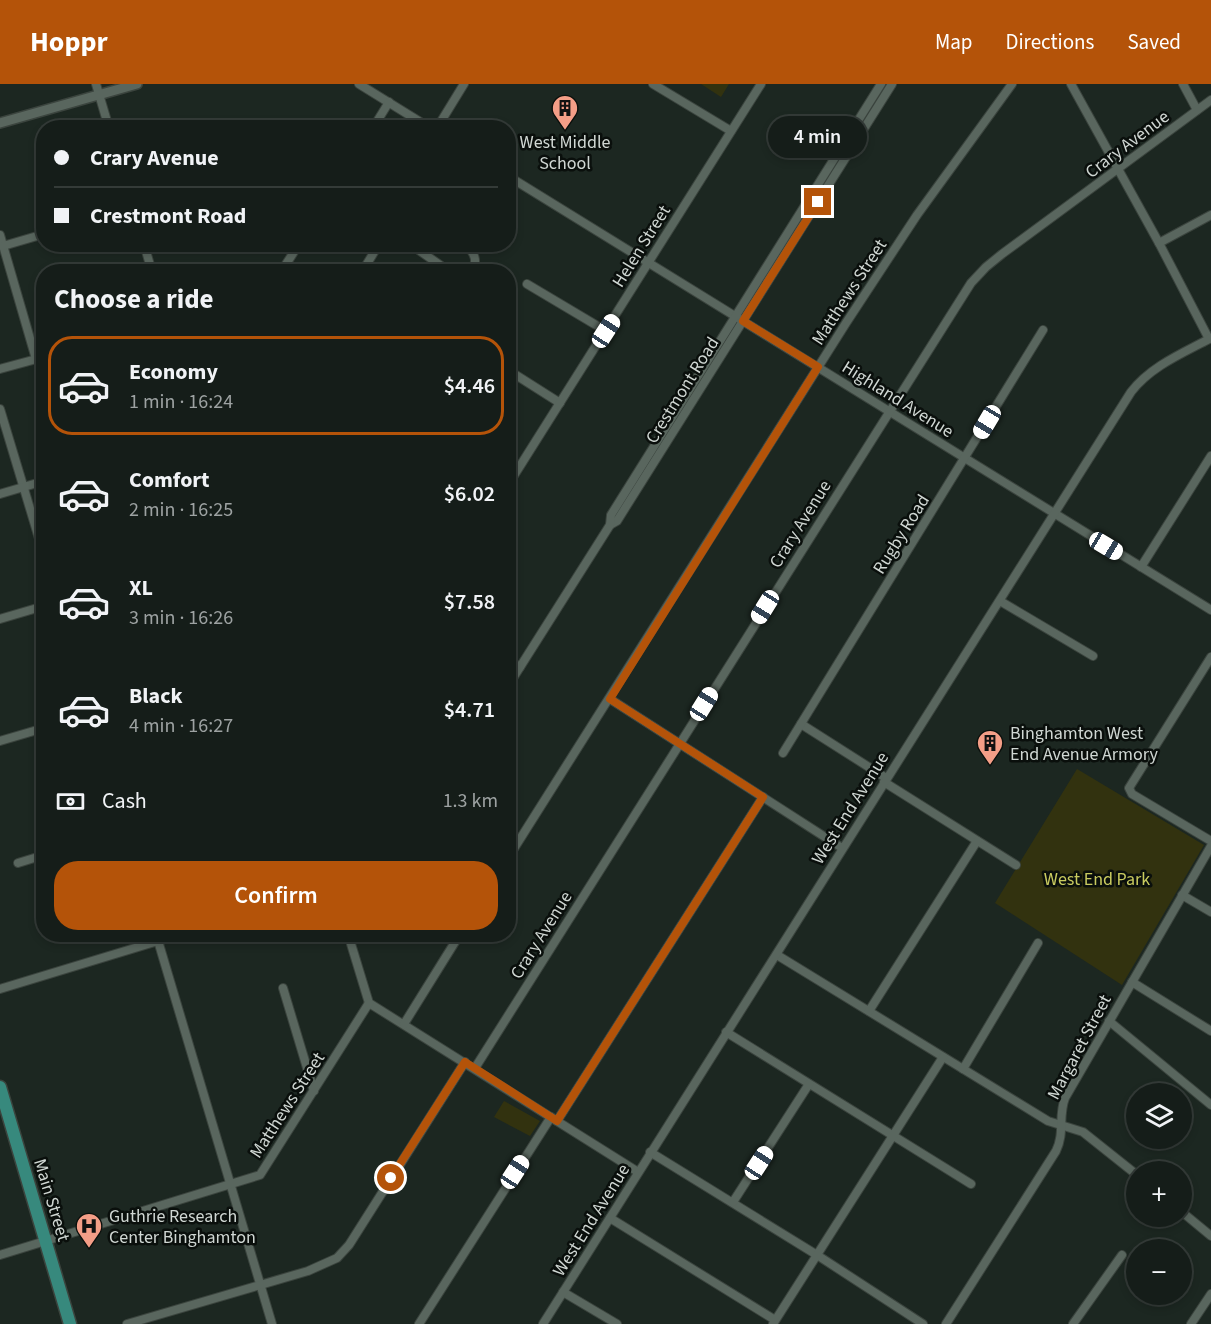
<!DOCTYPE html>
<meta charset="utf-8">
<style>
:root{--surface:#151d19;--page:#222a26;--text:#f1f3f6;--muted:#9da2a2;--line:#343b38;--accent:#b45309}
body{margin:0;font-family:"Source Sans 3",sans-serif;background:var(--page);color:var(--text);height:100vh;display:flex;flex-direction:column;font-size:22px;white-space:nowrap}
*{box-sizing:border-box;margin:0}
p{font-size:20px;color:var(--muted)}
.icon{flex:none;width:33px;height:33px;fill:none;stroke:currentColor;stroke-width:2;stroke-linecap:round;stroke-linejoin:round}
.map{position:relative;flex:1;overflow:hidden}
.details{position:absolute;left:36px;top:180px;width:480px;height:678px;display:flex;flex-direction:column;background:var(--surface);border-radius:24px;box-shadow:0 3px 9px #0003,0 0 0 2px var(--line)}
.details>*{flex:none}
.guide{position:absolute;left:36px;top:36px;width:480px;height:132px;border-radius:24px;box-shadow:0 3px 9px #0003,0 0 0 2px var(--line);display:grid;align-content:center;height:132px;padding:0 18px;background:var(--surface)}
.tools{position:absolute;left:1126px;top:999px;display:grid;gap:12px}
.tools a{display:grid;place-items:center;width:66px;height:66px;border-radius:50%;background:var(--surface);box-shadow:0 3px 9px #0003,0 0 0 2px var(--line);font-size:30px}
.end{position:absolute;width:27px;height:27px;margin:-14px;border:8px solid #b45309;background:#fff;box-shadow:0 0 0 3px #fff}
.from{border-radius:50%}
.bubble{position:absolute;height:42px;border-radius:21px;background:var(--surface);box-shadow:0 3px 9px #0003,0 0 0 2px var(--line);font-size:20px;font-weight:600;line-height:42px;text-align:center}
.car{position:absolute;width:18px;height:36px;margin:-18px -9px;border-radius:8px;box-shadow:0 0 4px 2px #0007;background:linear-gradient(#fff 24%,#345 0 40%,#fff 0 76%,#345 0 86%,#fff 0)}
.guide b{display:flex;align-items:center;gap:21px;height:57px;font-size:22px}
.guide b+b{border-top:2px solid var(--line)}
.guide i{width:15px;height:15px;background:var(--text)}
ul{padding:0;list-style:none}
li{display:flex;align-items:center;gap:18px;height:99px;margin:0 12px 9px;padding:0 6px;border:3px solid transparent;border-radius:24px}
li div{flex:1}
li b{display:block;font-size:22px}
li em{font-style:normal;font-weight:600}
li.on{border-color:var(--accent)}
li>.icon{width:54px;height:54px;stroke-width:1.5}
h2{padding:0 18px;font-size:27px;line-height:72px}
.pay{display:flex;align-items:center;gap:15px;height:66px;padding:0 18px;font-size:22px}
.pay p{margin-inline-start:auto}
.primary-button{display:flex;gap:12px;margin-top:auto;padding:12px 18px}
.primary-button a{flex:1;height:69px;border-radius:24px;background:var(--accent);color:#fff;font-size:24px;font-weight:600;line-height:69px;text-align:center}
header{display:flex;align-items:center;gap:36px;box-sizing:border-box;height:84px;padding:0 30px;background:var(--accent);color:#fff}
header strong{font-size:28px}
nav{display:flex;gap:33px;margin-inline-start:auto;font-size:21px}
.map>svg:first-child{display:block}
</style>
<header>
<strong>Hoppr</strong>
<nav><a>Map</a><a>Directions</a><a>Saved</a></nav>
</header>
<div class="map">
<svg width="1211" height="1240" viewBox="0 0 1211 1240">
<rect width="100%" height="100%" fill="#1c2721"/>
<g fill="#32320f">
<polygon points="701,0 729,0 721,13"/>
<polygon points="1077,685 1204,761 1122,901 995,819"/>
<polygon points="504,1017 540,1037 530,1052 494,1033"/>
</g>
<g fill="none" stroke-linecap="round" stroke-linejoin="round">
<g stroke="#3b443e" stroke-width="10">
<g id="minor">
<polyline points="96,0 109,44"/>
<polyline points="359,0 430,44"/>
<polyline points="653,0 731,47"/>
<polyline points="1071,0 1159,159 1209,255"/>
<polyline points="1183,0 1197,26"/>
<polyline points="373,44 389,18"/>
<polyline points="437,44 464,0"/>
<polyline points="508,92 1211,526"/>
<polyline points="0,151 36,275"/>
<polyline points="1159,159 1211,131"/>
<polyline points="144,160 152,188"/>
<polyline points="410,160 450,188"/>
<path d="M 466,160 C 474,169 479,177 471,188"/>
<polyline points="3,162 44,150"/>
<polyline points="281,188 299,160"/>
<polyline points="362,188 379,160"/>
<polyline points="527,200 606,247"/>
<polyline points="0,285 44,273"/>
<polyline points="508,286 560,319"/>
<polyline points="0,325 44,471"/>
<polyline points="508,401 761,0"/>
<polyline points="0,410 44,397"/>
<polyline points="610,441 617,437 892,0"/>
<polyline points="1141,483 1211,372"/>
<polyline points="1000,517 1093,572"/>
<polyline points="0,535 44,522"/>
<polyline points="1211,573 1129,704 1132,710 1211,757"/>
<polyline points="508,576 520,583"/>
<polyline points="508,602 610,441 611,431 881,0"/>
<polyline points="610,615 842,764"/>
<polyline points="801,640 886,694"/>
<polyline points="0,657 44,644"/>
<polyline points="783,669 1043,246"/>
<polyline points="884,698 1016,781"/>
<polyline points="508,774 846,239 917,131 1012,0"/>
<polyline points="18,779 44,771"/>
<polyline points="1182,811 1211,828"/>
<polyline points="156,850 272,1240"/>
<polyline points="348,850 369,919 638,1088"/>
<polyline points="777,871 1048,1037 1083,1048 1137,1091"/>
<polyline points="1132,898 1211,947"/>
<polyline points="283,904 314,1007"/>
<polyline points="0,905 181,850"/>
<polyline points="869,927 977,757"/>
<polyline points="1109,937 1211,1021"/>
<polyline points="404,940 460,850"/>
<polyline points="726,948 971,1100"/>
<polyline points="475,984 971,199 986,183 1002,170 1211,16"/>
<polyline points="963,985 1038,859"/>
<polyline points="557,1037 763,713"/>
<polyline points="650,1068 817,1171 923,1240"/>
<polyline points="733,1118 809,1000"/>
<polyline points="1182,1128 1211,1152"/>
<polyline points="610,1134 775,1236"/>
<polyline points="0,1171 260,1091 369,919"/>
<polyline points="563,1208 617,1240"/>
<polyline points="127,1240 308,1187 337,1174 349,1161 465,978"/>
<polyline points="419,1240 551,1033"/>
<path d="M 543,1240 L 1131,308 C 1151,282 1183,269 1211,254"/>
<polyline points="773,1240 943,973"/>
<path d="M 946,1240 L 1056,1067 C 1065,1049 1058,1032 1065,1014 L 1211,762"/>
<polyline points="1073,1240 1122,1171"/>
<polyline points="1191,1240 1211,1210"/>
</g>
</g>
<g stroke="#3b443e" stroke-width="12">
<polyline id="tertiary" points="0,39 137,0"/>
</g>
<g stroke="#3b443e" stroke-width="15">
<polyline id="primary" points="0,1003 70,1240"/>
</g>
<use href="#minor" stroke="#59665e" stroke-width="8"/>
<use href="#tertiary" stroke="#59665e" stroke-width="9"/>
<use href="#primary" stroke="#37897d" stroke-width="12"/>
</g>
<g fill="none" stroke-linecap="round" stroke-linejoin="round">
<polyline stroke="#b45309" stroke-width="8" points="391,1094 465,978 557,1037 763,713 610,615 818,283 743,237 818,118"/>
</g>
<defs>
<g id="building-pin" transform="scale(1.35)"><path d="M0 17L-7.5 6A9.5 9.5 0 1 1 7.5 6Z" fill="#f49e87" stroke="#0a0f0c"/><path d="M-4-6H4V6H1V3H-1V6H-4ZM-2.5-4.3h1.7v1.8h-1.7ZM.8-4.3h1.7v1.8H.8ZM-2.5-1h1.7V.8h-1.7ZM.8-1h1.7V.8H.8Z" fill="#111"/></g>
<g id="hospital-pin" transform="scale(1.35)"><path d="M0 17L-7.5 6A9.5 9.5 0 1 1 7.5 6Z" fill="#f49e87" stroke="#0a0f0c"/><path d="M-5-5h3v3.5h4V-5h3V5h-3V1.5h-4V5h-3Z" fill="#111"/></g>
</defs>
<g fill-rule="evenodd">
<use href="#building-pin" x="565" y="24"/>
<use href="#building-pin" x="990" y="659"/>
<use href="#hospital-pin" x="89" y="1142"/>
</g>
<g text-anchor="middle" stroke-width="5" stroke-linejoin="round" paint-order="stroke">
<g font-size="18" fill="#d0d7d3" stroke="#0a0f0c" text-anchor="start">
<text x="565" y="64" text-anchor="middle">West Middle<tspan x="565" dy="21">School</tspan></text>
<text x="1010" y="655">Binghamton West<tspan x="1010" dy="21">End Avenue Armory</tspan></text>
<text x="109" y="1138">Guthrie Research<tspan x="109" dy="21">Center Binghamton</tspan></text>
</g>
<g font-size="18" fill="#d0d7d3" stroke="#0a0f0c">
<text transform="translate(1127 60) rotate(-37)" y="6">Crary Avenue</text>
<text transform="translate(641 162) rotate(-58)" y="6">Helen Street</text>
<text transform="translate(849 208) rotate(-57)" y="6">Matthews Street</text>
<text transform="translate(682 306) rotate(-58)" y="6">Crestmont Road</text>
<text transform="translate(898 315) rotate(32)" y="6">Highland Avenue</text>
<text transform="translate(800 440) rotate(-58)" y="6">Crary Avenue</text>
<text transform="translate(901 450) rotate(-58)" y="6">Rugby Road</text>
<text transform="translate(850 724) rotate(-58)" y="6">West End Avenue</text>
<text transform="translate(541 851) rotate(-58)" y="6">Crary Avenue</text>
<text transform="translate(1079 963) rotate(-62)" y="6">Margaret Street</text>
<text transform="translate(287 1021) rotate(-57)" y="6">Matthews Street</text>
<text transform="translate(52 1116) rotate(73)" y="6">Main Street</text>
<text transform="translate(591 1136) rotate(-58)" y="6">West End Avenue</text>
</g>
<g font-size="18" fill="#c9cb5f" stroke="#0a0f0c">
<text x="1097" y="801">West End Park</text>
</g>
</g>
</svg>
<div class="tools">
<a><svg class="icon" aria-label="layers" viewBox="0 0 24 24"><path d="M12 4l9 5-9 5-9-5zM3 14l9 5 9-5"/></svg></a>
<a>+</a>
<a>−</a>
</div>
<i class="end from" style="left:391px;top:1094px"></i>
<i class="end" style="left:818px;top:118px"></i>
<div class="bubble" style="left:768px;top:32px;width:99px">4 min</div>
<i class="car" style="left:606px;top:247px;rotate:33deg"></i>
<i class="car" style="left:987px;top:338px;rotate:211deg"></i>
<i class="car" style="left:1106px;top:462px;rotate:121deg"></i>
<i class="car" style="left:765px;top:523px;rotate:212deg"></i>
<i class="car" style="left:704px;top:620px;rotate:32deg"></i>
<i class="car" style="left:759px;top:1079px;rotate:33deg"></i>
<i class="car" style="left:515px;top:1088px;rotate:33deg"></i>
<div class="guide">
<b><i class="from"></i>Crary Avenue</b>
<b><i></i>Crestmont Road</b>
</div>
<section class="details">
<h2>Choose a ride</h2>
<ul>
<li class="on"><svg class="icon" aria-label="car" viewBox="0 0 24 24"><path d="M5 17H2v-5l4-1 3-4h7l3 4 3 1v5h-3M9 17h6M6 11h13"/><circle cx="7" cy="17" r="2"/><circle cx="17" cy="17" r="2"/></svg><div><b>Economy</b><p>1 min · 16:24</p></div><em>$4.46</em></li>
<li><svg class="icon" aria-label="car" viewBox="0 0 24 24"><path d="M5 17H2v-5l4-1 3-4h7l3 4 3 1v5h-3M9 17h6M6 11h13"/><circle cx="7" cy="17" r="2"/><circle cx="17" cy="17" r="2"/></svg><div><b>Comfort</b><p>2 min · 16:25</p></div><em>$6.02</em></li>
<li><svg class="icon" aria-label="car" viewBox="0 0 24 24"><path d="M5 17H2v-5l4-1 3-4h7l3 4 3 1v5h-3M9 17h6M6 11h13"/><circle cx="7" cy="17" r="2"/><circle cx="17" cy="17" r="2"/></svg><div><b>XL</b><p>3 min · 16:26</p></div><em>$7.58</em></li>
<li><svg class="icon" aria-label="car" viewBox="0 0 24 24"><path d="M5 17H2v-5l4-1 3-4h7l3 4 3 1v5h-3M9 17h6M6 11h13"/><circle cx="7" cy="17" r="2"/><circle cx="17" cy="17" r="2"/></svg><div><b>Black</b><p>4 min · 16:27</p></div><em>$4.71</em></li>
</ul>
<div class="pay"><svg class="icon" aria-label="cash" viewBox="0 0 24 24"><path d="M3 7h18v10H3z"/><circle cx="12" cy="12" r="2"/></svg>Cash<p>1.3 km</p></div>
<div class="primary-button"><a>Confirm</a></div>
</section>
</div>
